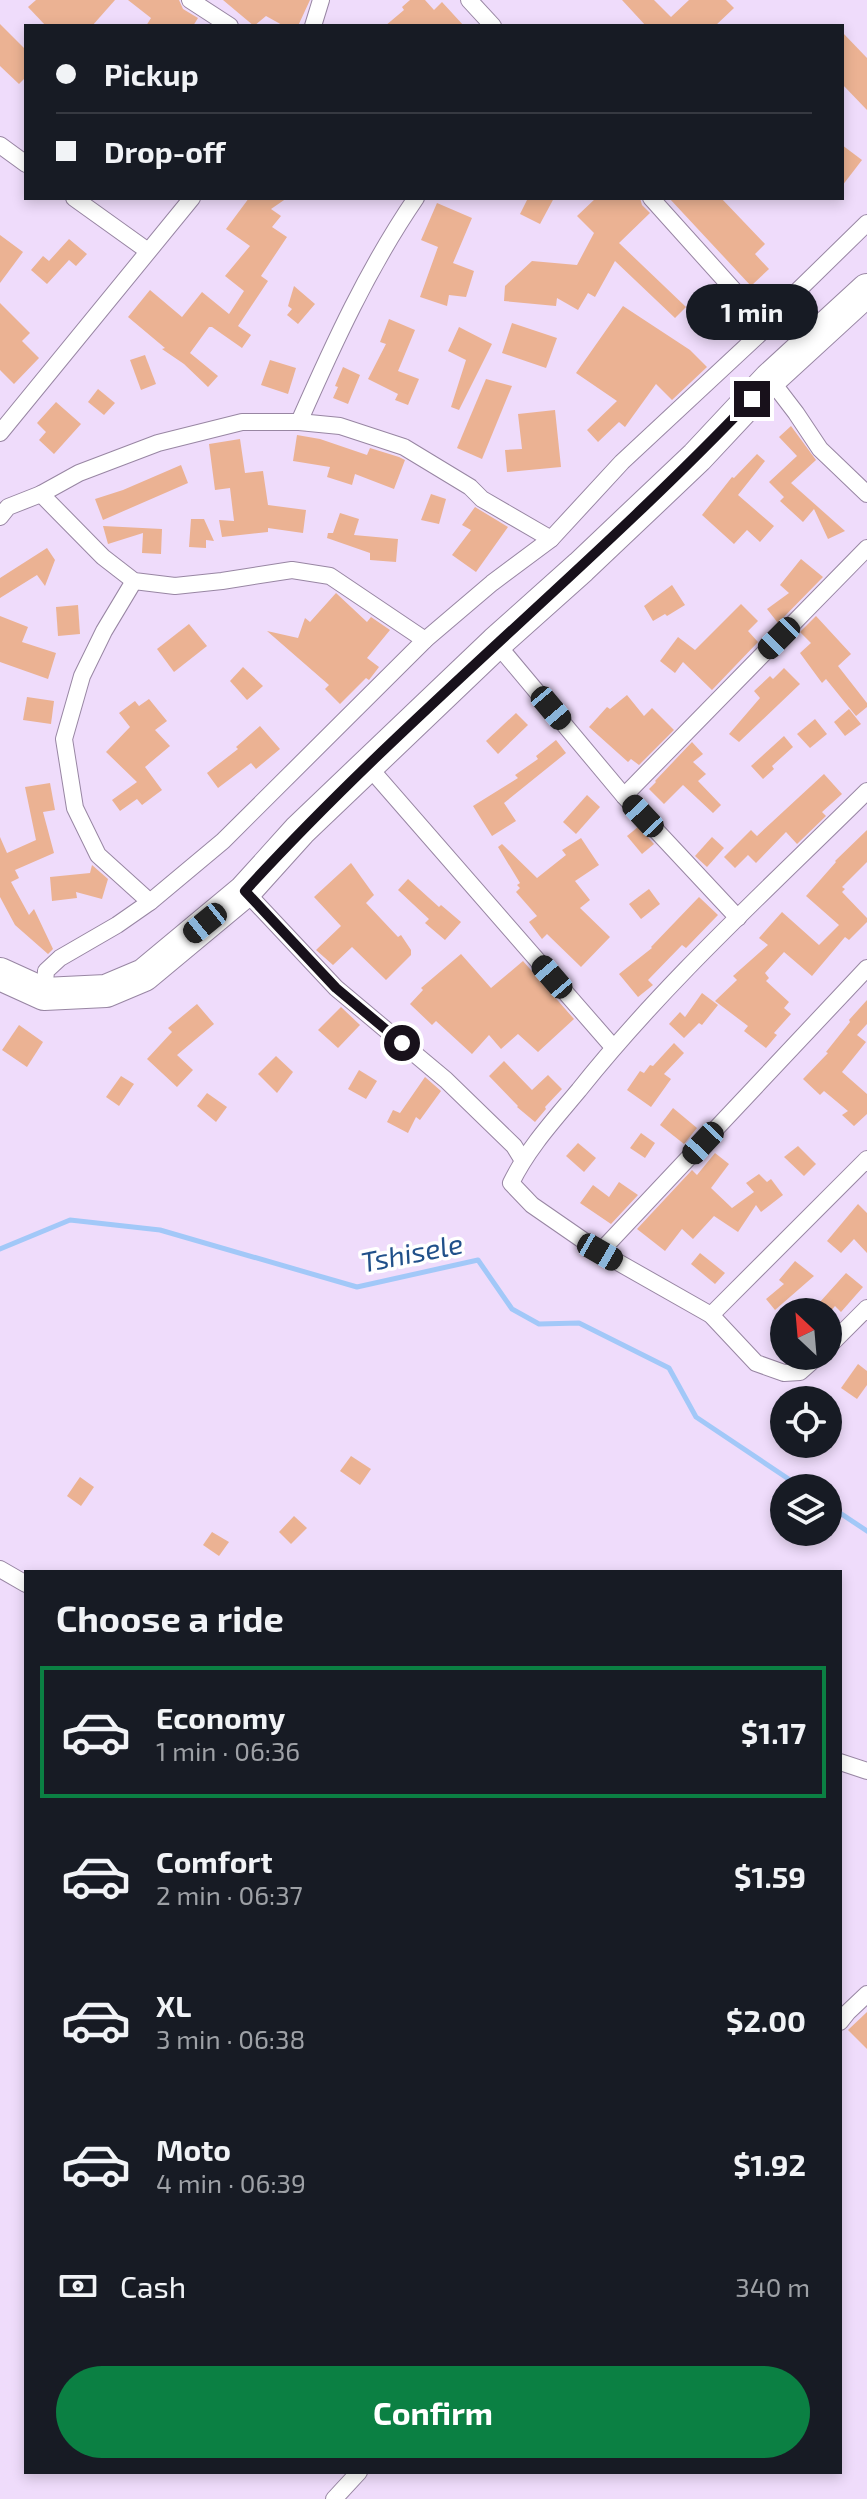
<!DOCTYPE html>
<meta charset="utf-8">
<style>
:root{--surface:#171b24;--page:#20242c;--text:#f1f3f6;--muted:#9ea1a6;--line:#363941;--accent:#0b8043}
body{margin:0;font-family:"Exo 2",sans-serif;background:var(--page);color:var(--text);height:100vh;display:flex;flex-direction:column;font-size:30px;white-space:nowrap}
*{box-sizing:border-box;margin:0}
p{font-size:26px;color:var(--muted)}
.icon{flex:none;width:44px;height:44px;fill:none;stroke:currentColor;stroke-width:2;stroke-linecap:round;stroke-linejoin:round}
.map{position:relative;flex:1;overflow:hidden}
.sheet{position:absolute;left:24px;top:1570px;width:818px;height:904px;display:flex;flex-direction:column;background:var(--surface);border-radius:0px;box-shadow:0 4px 12px #0003}
.sheet>*{flex:none}
.top-card{position:absolute;left:24px;top:24px;width:820px;height:176px;border-radius:0px;box-shadow:0 4px 12px #0003;display:grid;align-content:center;height:176px;padding:0 32px;background:var(--surface)}
.needle{width:52px;rotate:334deg}
.fabs{position:absolute;left:770px;top:1298px;display:grid;gap:16px}
.fabs a{display:grid;place-items:center;width:72px;height:72px;border-radius:50%;background:var(--surface);box-shadow:0 4px 12px #0003;font-size:40px}
.end{position:absolute;width:36px;height:36px;margin:-18px;border:10px solid #18111b;background:#fff;box-shadow:0 0 0 4px #fff}
.from{border-radius:50%}
.bubble{position:absolute;height:56px;border-radius:28px;background:var(--surface);box-shadow:0 4px 12px #0003;font-size:26px;font-weight:700;line-height:56px;text-align:center}
.car{position:absolute;width:24px;height:48px;margin:-24px -12px;border-radius:10px;box-shadow:0 0 6px 2px #0007;background:linear-gradient(#222 24%,#8ab4d8 0 40%,#222 0 76%,#8ab4d8 0 86%,#222 0)}
.top-card b{display:flex;align-items:center;gap:28px;height:76px;font-size:30px}
.top-card b+b{border-top:2px solid var(--line)}
.top-card i{width:20px;height:20px;background:var(--text)}
ul{padding:0;list-style:none}
li{display:flex;align-items:center;gap:24px;height:132px;margin:0 16px 12px;padding:0 16px;border:4px solid transparent;border-radius:0px}
li div{flex:1}
li b{display:block;font-size:30px}
li em{font-style:normal;font-weight:700}
li.current{border-color:var(--accent)}
li>.icon{width:72px;height:72px;stroke-width:1.5}
h2{padding:0 32px;font-size:36px;line-height:96px}
.pay{display:flex;align-items:center;gap:20px;height:88px;padding:0 32px;font-size:30px}
.pay p{margin-inline-start:auto}
.action{display:flex;gap:16px;margin-top:auto;padding:16px 32px}
.action a{flex:1;height:92px;border-radius:48px;background:var(--accent);color:#fff;font-size:32px;font-weight:700;line-height:92px;text-align:center}
.map>svg:first-child{display:block}
</style>
<div class="map">
<svg width="867" height="2499" viewBox="0 0 867 2499">
<rect width="100%" height="100%" fill="#efdcfb"/>
<g fill="none" stroke-linecap="round" stroke-linejoin="round">
<g stroke="#a2c8f8" stroke-width="5">
<polyline points="0,1249 70,1220 160,1230 357,1287 478,1260 512,1309 539,1324 579,1323 669,1368 696,1417 802,1488"/>
<polyline points="828,1505 867,1531"/>
</g>
</g>
<g fill="#ebb293">
<polygon points="36,0 115,0 92,26 46,26 28,7"/>
<polygon points="128,0 179,0 183,9 198,18 193,26 146,26 151,18"/>
<polygon points="223,0 310,0 298,26 284,26 266,16 254,26"/>
<polygon points="410,0 425,0 434,10 442,2 464,26 385,26 404,10 402,7"/>
<polygon points="622,0 654,0 671,17 689,0 726,0 734,8 715,26 646,26"/>
<polygon points="0,24 26,50 26,77 19,84 0,66"/>
<polygon points="842,32 867,58 867,110 842,84"/>
<polygon points="842,145 862,160 842,186"/>
<polygon points="249,198 287,198 271,209 281,216 272,227 287,237 261,276 268,281 238,326 251,335 242,348 212,327 209,327 190,353 218,376 208,387 184,364 162,349 165,348 128,317 150,290 182,317 202,292 229,314 244,291 225,276 250,246 226,229"/>
<polygon points="528,198 554,198 540,224 520,214"/>
<polygon points="596,198 640,198 642,205 650,213 619,243 686,307 675,318 615,261 595,297 588,293 578,310 557,298 556,306 504,301 505,286 532,261 577,265 594,233 577,216"/>
<polygon points="669,198 721,198 765,244 755,254 769,269 751,286"/>
<polygon points="437,203 472,218 453,263 474,271 466,297 449,295 447,306 420,297 438,247 421,240"/>
<polygon points="0,235 23,252 0,283"/>
<polygon points="69,239 87,254 76,266 69,260 47,284 31,270 43,256 49,261"/>
<polygon points="294,286 315,304 298,324 287,315 292,309 288,306"/>
<polygon points="0,303 30,333 22,341 39,358 14,384 0,370"/>
<polygon points="623,306 690,350 707,367 672,400 656,384 625,427 619,422 598,442 587,430 617,401 576,373"/>
<polygon points="389,319 415,330 398,371 419,379 408,405 395,400 398,394 368,379 386,344 380,342"/>
<polygon points="512,323 557,338 546,368 502,353"/>
<polygon points="459,327 492,344 459,410 451,407 466,360 448,351"/>
<polygon points="145,355 156,384 141,390 130,360"/>
<polygon points="270,360 296,368 288,394 261,385"/>
<polygon points="343,367 360,375 348,404 333,398 338,387 335,386"/>
<polygon points="486,379 512,386 482,459 457,448"/>
<polygon points="98,389 115,403 104,415 88,402"/>
<polygon points="56,402 81,424 54,454 39,440 46,432 37,423"/>
<polygon points="555,410 561,467 507,472 505,450 522,449 518,414"/>
<polygon points="791,426 816,460 791,483 845,531 828,539 814,509 803,522 780,501 784,497 769,482 797,456 779,437"/>
<polygon points="297,435 320,439 367,455 370,448 399,457 405,460 394,489 355,474 352,485 327,477 330,467 293,461"/>
<polygon points="240,439 245,473 263,471 268,505 306,510 303,533 268,528 268,532 222,537 219,520 234,521 230,488 215,490 209,444"/>
<polygon points="757,454 765,461 738,495 774,526 760,542 747,530 734,544 702,515 732,477 734,478"/>
<polygon points="181,465 188,483 103,520 95,499 123,490"/>
<polygon points="431,494 446,499 439,524 421,520"/>
<polygon points="475,507 508,527 476,572 452,555 471,530 462,525"/>
<polygon points="340,513 359,519 354,535 398,539 396,562 370,560 370,553 327,538 328,533 333,533"/>
<polygon points="191,519 204,519 214,541 206,540 206,548 189,547"/>
<polygon points="103,526 162,529 161,554 142,553 143,533 108,544"/>
<polygon points="47,548 55,560 45,586 37,575 0,598 0,578"/>
<polygon points="801,559 823,577 778,623 767,609 789,593 780,585"/>
<polygon points="672,585 685,605 667,616 665,614 653,621 644,606"/>
<polygon points="336,593 367,622 371,617 390,630 367,658 379,667 369,680 366,678 340,704 325,689 329,685 267,631 298,638 305,618 310,622"/>
<polygon points="741,604 758,621 748,631 758,642 712,690 683,662 675,673 660,661 678,637 695,650"/>
<polygon points="78,605 80,634 58,636 56,607"/>
<polygon points="0,616 28,627 22,642 56,653 48,679 0,662"/>
<polygon points="816,616 851,654 838,666 867,703 867,707 856,716 826,679 822,683 800,653 811,643 800,632"/>
<polygon points="189,624 207,646 174,672 157,649"/>
<polygon points="243,667 263,686 247,700 230,681"/>
<polygon points="784,668 800,684 739,742 729,734 760,698 754,691 770,676 773,679"/>
<polygon points="627,695 644,716 652,708 674,730 639,765 631,759 628,762 589,727 607,707 610,709"/>
<polygon points="27,697 54,701 51,724 23,720"/>
<polygon points="149,699 167,721 155,730 170,746 145,767 162,790 142,805 137,799 120,811 112,800 137,782 106,752 130,727 119,713 135,701 139,706"/>
<polygon points="849,709 861,724 845,736 834,722"/>
<polygon points="516,713 528,725 498,754 486,741"/>
<polygon points="815,719 827,734 810,748 797,734"/>
<polygon points="260,726 280,749 256,769 251,763 218,788 207,773 238,749 236,747"/>
<polygon points="784,736 793,747 772,766 774,769 763,779 751,766"/>
<polygon points="556,740 566,753 504,803 516,821 492,836 473,806 518,778 515,775 538,759 536,756"/>
<polygon points="692,742 703,754 693,762 706,774 698,781 721,805 713,813 683,785 664,804 649,789 656,782 655,781"/>
<polygon points="824,774 842,794 822,812 826,816 797,844 786,832 756,863 748,855 735,868 724,857 751,830 757,836"/>
<polygon points="50,783 55,810 43,812 54,853 15,870 19,878 11,882 29,915 34,909 53,949 48,954 15,925 0,897 0,837 7,853 36,840 25,787"/>
<polygon points="587,795 600,807 576,834 563,822"/>
<polygon points="638,827 654,844 642,854 627,836"/>
<polygon points="867,830 867,862 842,887 845,889 842,892 867,918 867,922 849,940 845,937 812,976 784,952 765,973 769,978 766,981 789,1002 784,1008 791,1014 774,1033 777,1035 766,1048 744,1031 748,1026 715,1001 737,980 733,976 768,945 759,938 782,912 819,945 839,925 806,896 836,862 835,861"/>
<polygon points="712,837 724,848 707,867 695,856"/>
<polygon points="581,838 599,865 575,881 590,900 580,908 610,937 581,967 547,934 542,939 529,922 537,916 516,892 520,888 517,885 520,883 498,847 502,844 537,878 566,855 562,850"/>
<polygon points="351,863 374,895 366,903 398,937 401,935 411,950 411,955 386,980 352,947 333,965 316,950 341,926 314,897"/>
<polygon points="92,865 108,879 102,899 76,892 77,898 52,901 50,877 90,873"/>
<polygon points="408,879 439,907 441,905 461,922 445,940 425,923 429,919 398,890"/>
<polygon points="649,889 660,904 641,919 629,904"/>
<polygon points="699,897 718,915 686,948 682,945 648,980 653,985 638,997 619,974 652,948 651,947"/>
<polygon points="461,954 491,988 523,961 574,1019 538,1052 518,1034 501,1049 489,1035 472,1054 436,1021 432,1025 410,1004 423,990 421,988"/>
<polygon points="702,993 718,1005 702,1025 699,1023 684,1038 669,1024 680,1012 685,1017"/>
<polygon points="867,1000 867,1024 857,1035 866,1042 842,1072 867,1094 867,1114 854,1126 842,1115 848,1111 824,1091 820,1095 803,1079 828,1053 826,1052 850,1022 849,1020"/>
<polygon points="197,1004 214,1024 177,1055 193,1070 177,1087 147,1059 172,1032 168,1028"/>
<polygon points="341,1007 360,1025 338,1048 318,1030"/>
<polygon points="19,1025 43,1042 27,1067 2,1050"/>
<polygon points="674,1043 684,1053 664,1074 671,1079 651,1107 627,1090 640,1071 644,1073 650,1065 653,1066"/>
<polygon points="276,1056 293,1072 277,1093 258,1074"/>
<polygon points="504,1061 532,1090 548,1075 562,1089 545,1107 546,1109 535,1122 517,1107 518,1106 489,1076"/>
<polygon points="359,1070 377,1081 366,1099 348,1089"/>
<polygon points="121,1076 134,1084 119,1106 106,1097"/>
<polygon points="425,1077 441,1091 420,1120 416,1117 408,1133 387,1122 393,1110 400,1113"/>
<polygon points="207,1093 227,1107 216,1122 197,1106"/>
<polygon points="673,1108 697,1128 684,1144 660,1125"/>
<polygon points="641,1133 655,1143 645,1158 630,1148"/>
<polygon points="578,1143 596,1158 584,1172 566,1156"/>
<polygon points="798,1146 816,1164 804,1176 784,1157"/>
<polygon points="715,1153 729,1164 711,1188 732,1208 754,1192 746,1183 759,1174 767,1182 771,1179 783,1195 761,1212 756,1205 738,1232 714,1216 693,1239 682,1229 665,1251 637,1229 692,1170 697,1175"/>
<polygon points="619,1182 638,1195 611,1224 580,1203 593,1185 609,1197"/>
<polygon points="858,1204 867,1213 867,1253 854,1239 841,1253 827,1241"/>
<polygon points="700,1253 725,1273 715,1284 691,1264"/>
<polygon points="795,1261 814,1276 775,1310 766,1299 784,1284 779,1280"/>
<polygon points="846,1273 863,1287 841,1312 835,1306 830,1312 811,1312"/>
<polygon points="858,1364 867,1371 867,1385 857,1399 841,1388"/>
<polygon points="351,1456 371,1469 360,1485 340,1471"/>
<polygon points="80,1477 94,1487 81,1506 67,1496"/>
<polygon points="294,1516 307,1528 291,1544 279,1532"/>
<polygon points="212,1532 229,1542 219,1556 203,1545"/>
<polygon points="867,2012 867,2049 848,2030"/>
</g>
<g fill="none" stroke-linecap="round" stroke-linejoin="round">
<g stroke="#9886a3" stroke-width="18">
<g id="street">
<polyline points="190,0 230,26"/>
<polyline points="469,0 493,26"/>
<polyline points="313,26 321,0"/>
<polyline points="0,145 26,164"/>
<polyline points="74,198 148,251"/>
<polyline points="651,198 767,327"/>
<polyline points="770,379 796,413 820,449 867,494"/>
<path d="M 299,422 C 333,345 368,268 416,198"/>
<polyline points="0,433 192,198"/>
<polyline points="41,494 103,557 134,581 175,586 222,581 292,570 330,576 425,640"/>
<polyline points="0,517 8,507 41,494 79,473 158,443 242,422 299,422 340,426 404,447 470,487 482,499 551,539"/>
<polyline points="134,581 104,631 82,676 64,739 75,808 98,855 150,902"/>
<polyline points="496,643 624,796 738,918"/>
<polyline points="368,766 613,1047"/>
<polyline points="624,796 867,548"/>
<polyline points="245,891 336,988 446,1080 514,1146 522,1159"/>
<polyline points="44,994 46,971 60,958 117,925 150,902 223,841 425,640 492,583 551,539 622,462 767,327 778,310 867,223"/>
<polyline points="600,1252 867,968"/>
<polyline points="711,1315 867,1159"/>
<polyline points="828,1347 867,1308"/>
<path d="M 818,1356 L 800,1372 L 784,1373 L 756,1363 L 711,1315 L 600,1252 L 532,1205 L 511,1183 C 528,1148 554,1120 579,1090 C 665,982 769,888 867,791"/>
<polyline points="0,1569 26,1584"/>
<polyline points="840,1762 867,1771"/>
<polyline points="840,2022 848,2012 867,1994"/>
<polyline points="334,2499 359,2472"/>
</g>
</g>
<g stroke="#9886a3" stroke-width="34">
<polyline id="highway" points="0,974 44,994 106,991 144,975 245,891 300,830 496,643 581,567 697,457 770,379 867,290"/>
</g>
<use href="#street" stroke="#fff" stroke-width="16"/>
<use href="#highway" stroke="#fff" stroke-width="32"/>
</g>
<g fill="none" stroke-linecap="round" stroke-linejoin="round">
<path stroke="#18111b" stroke-width="10" d="M 402,1043 L 336,988 L 245,891 C 404,717 589,570 752,399"/>
</g>
<g text-anchor="middle" stroke-width="7" stroke-linejoin="round" paint-order="stroke">
<g font-size="28" font-style="italic" fill="#20508a" stroke="#fff">
<text transform="translate(412 1253) rotate(-11)" y="10">Tshisele</text>
</g>
</g>
</svg>
<div class="fabs">
<a><svg class="needle" viewBox="-14 -14 28 28"><path d="M0-13l5 13h-10z" fill="#e53935"/><path d="M0 13l5-13h-10z" fill="#9ea1a6"/></svg></a>
<a><svg class="icon" aria-label="locate" viewBox="0 0 24 24"><circle cx="12" cy="12" r="6"/><path d="M12 2v4M12 18v4M2 12h4M18 12h4"/></svg></a>
<a><svg class="icon" aria-label="layers" viewBox="0 0 24 24"><path d="M12 4l9 5-9 5-9-5zM3 14l9 5 9-5"/></svg></a>
</div>
<i class="end from" style="left:402px;top:1043px"></i>
<i class="end" style="left:752px;top:399px"></i>
<div class="bubble" style="left:686px;top:284px;width:132px">1 min</div>
<i class="car" style="left:779px;top:638px;rotate:225deg"></i>
<i class="car" style="left:551px;top:708px;rotate:140deg"></i>
<i class="car" style="left:643px;top:816px;rotate:317deg"></i>
<i class="car" style="left:205px;top:923px;rotate:231deg"></i>
<i class="car" style="left:552px;top:977px;rotate:319deg"></i>
<i class="car" style="left:703px;top:1143px;rotate:223deg"></i>
<i class="car" style="left:600px;top:1252px;rotate:120deg"></i>
<div class="top-card">
<b><i class="from"></i>Pickup</b>
<b><i></i>Drop-off</b>
</div>
<section class="sheet">
<h2>Choose a ride</h2>
<ul>
<li class="current"><svg class="icon" aria-label="car" viewBox="0 0 24 24"><path d="M5 17H2v-5l4-1 3-4h7l3 4 3 1v5h-3M9 17h6M6 11h13"/><circle cx="7" cy="17" r="2"/><circle cx="17" cy="17" r="2"/></svg><div><b>Economy</b><p>1 min · 06:36</p></div><em>$1.17</em></li>
<li><svg class="icon" aria-label="car" viewBox="0 0 24 24"><path d="M5 17H2v-5l4-1 3-4h7l3 4 3 1v5h-3M9 17h6M6 11h13"/><circle cx="7" cy="17" r="2"/><circle cx="17" cy="17" r="2"/></svg><div><b>Comfort</b><p>2 min · 06:37</p></div><em>$1.59</em></li>
<li><svg class="icon" aria-label="car" viewBox="0 0 24 24"><path d="M5 17H2v-5l4-1 3-4h7l3 4 3 1v5h-3M9 17h6M6 11h13"/><circle cx="7" cy="17" r="2"/><circle cx="17" cy="17" r="2"/></svg><div><b>XL</b><p>3 min · 06:38</p></div><em>$2.00</em></li>
<li><svg class="icon" aria-label="car" viewBox="0 0 24 24"><path d="M5 17H2v-5l4-1 3-4h7l3 4 3 1v5h-3M9 17h6M6 11h13"/><circle cx="7" cy="17" r="2"/><circle cx="17" cy="17" r="2"/></svg><div><b>Moto</b><p>4 min · 06:39</p></div><em>$1.92</em></li>
</ul>
<div class="pay"><svg class="icon" aria-label="cash" viewBox="0 0 24 24"><path d="M3 7h18v10H3z"/><circle cx="12" cy="12" r="2"/></svg>Cash<p>340 m</p></div>
<div class="action"><a>Confirm</a></div>
</section>
</div>
